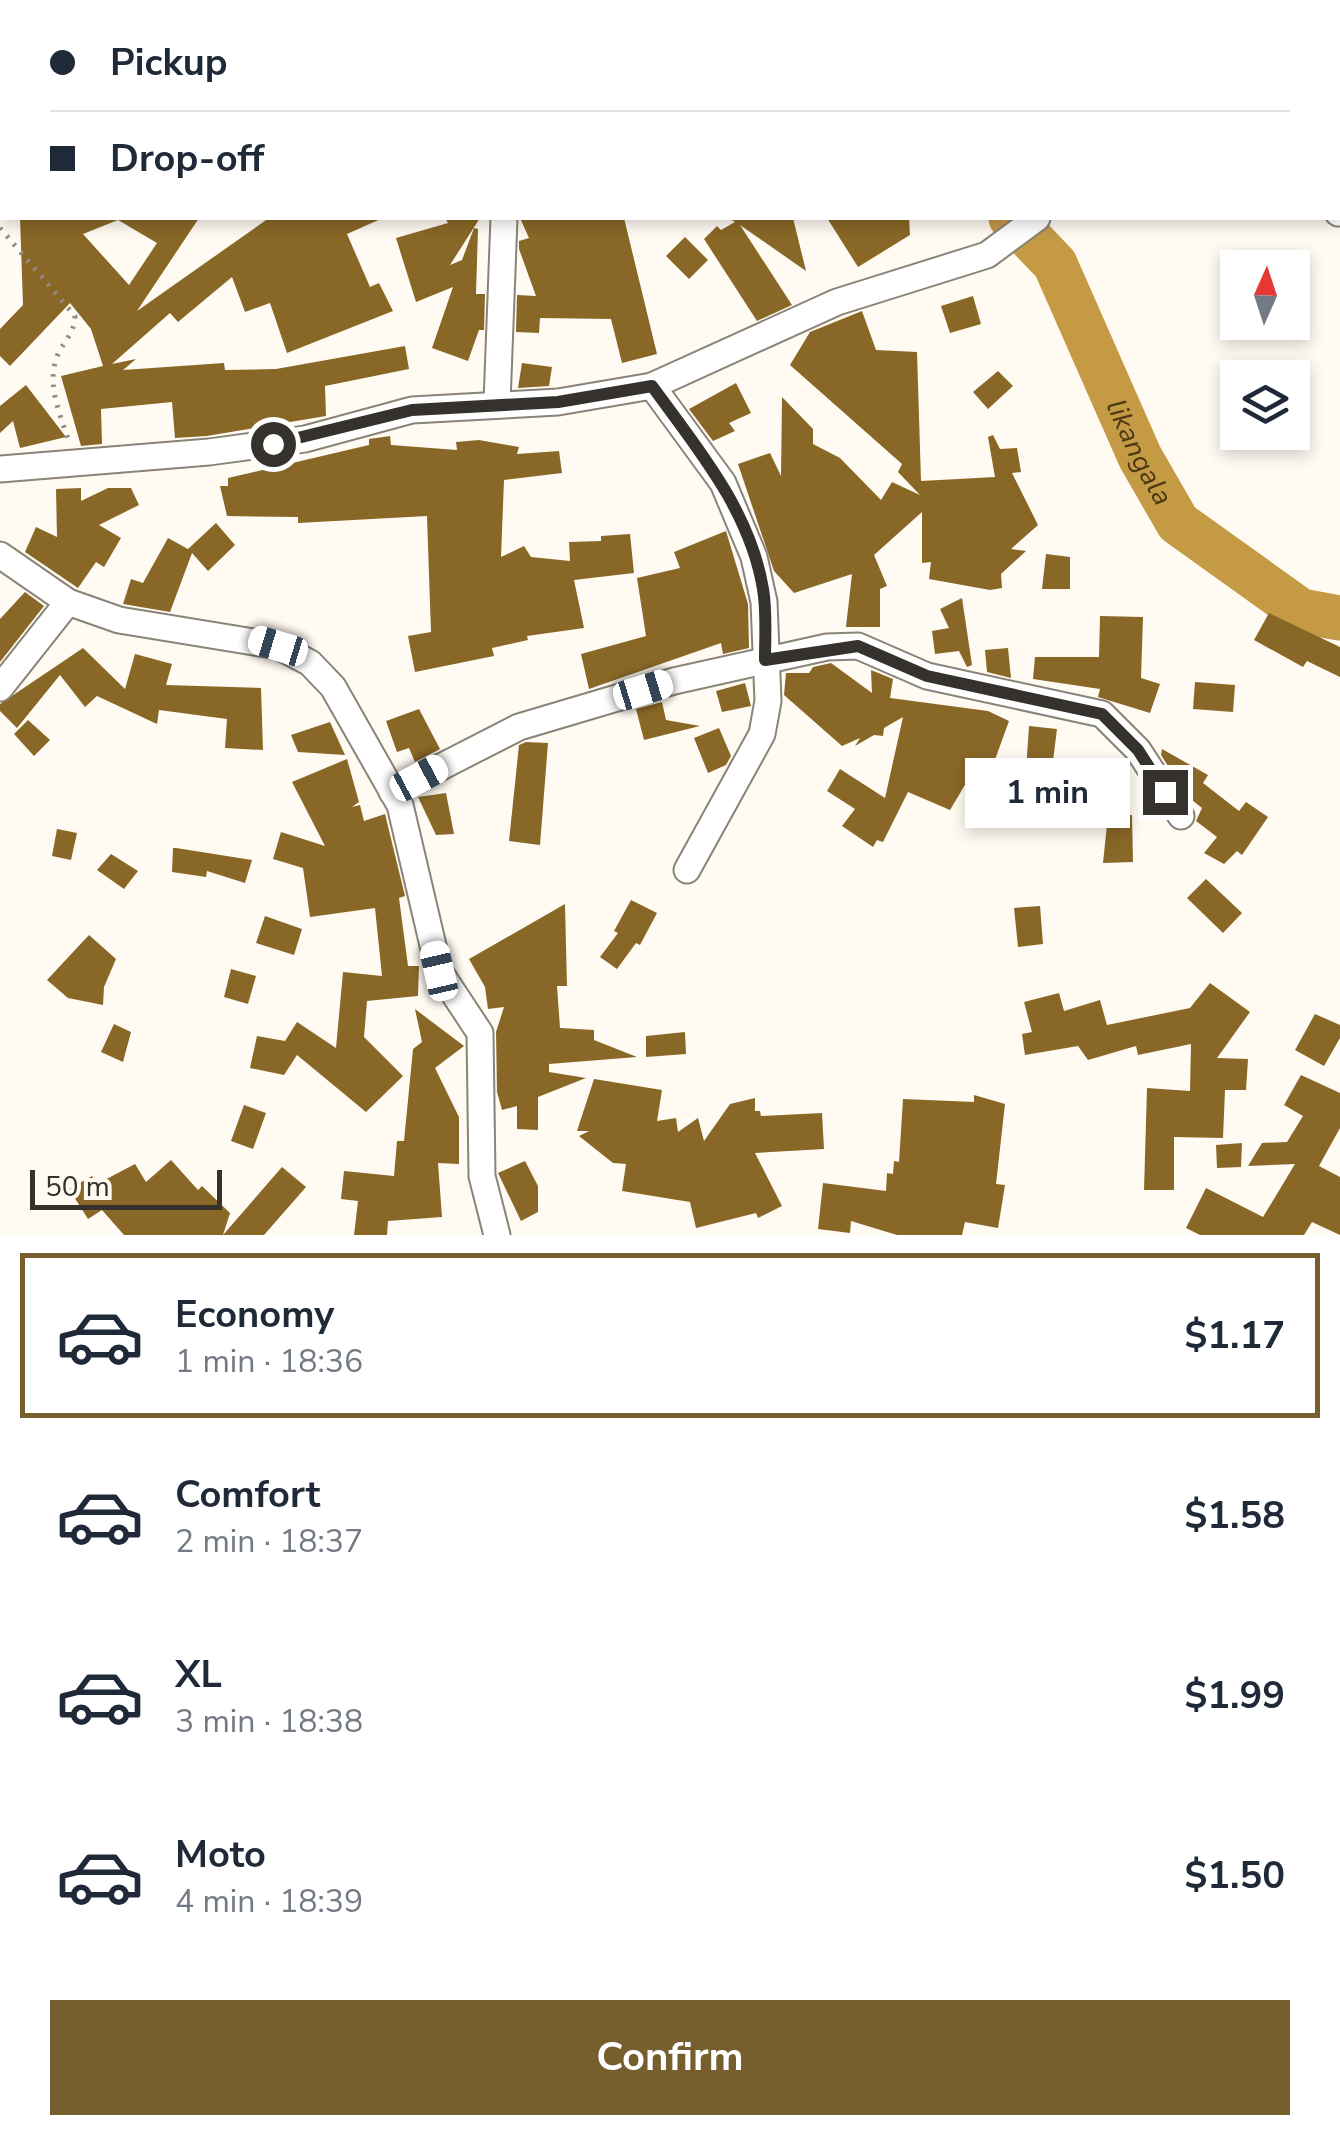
<!DOCTYPE html>
<meta charset="utf-8">
<style>
:root{--surface:#fff;--page:#f2f2f3;--text:#1f2937;--muted:#747a83;--line:#e0e1e3;--accent:#775e2f}
body{margin:0;font-family:"Nunito Sans",sans-serif;background:var(--page);color:var(--text);height:100vh;display:flex;flex-direction:column;font-size:38px;white-space:nowrap}
*{box-sizing:border-box;margin:0}
p{font-size:32px;color:var(--muted)}
.icon{flex:none;width:55px;height:55px;fill:none;stroke:currentColor;stroke-width:2;stroke-linecap:round;stroke-linejoin:round}
.map{position:relative;height:1235px;overflow:hidden}
.drawer{display:flex;flex-direction:column;background:var(--surface);flex:1}
.drawer>*{flex:none}
.banner{position:absolute;left:0px;top:0px;width:1340px;height:220px;box-shadow:0 5px 15px #0003;display:grid;align-content:center;height:220px;padding:0 50px;background:var(--surface)}
.needle{width:65px;rotate:3deg}
.tools{position:absolute;left:1220px;top:250px;display:grid;gap:20px}
.tools a{display:grid;place-items:center;width:90px;height:90px;border-radius:0px;background:var(--surface);box-shadow:0 5px 15px #0003;font-size:50px}
.scale{position:absolute;left:30px;bottom:25px;width:192px;box-sizing:border-box;padding-left:10px;border:5px solid #35322d;border-top:0;font-size:28px;line-height:35px;white-space:nowrap;color:#35322d;-webkit-text-stroke:8px #fffaf2;paint-order:stroke}
.end{position:absolute;width:45px;height:45px;margin:-22px;border:12px solid #35322d;background:#fff;box-shadow:0 0 0 5px #fff}
.from{border-radius:50%}
.bubble{position:absolute;height:70px;border-radius:0px;background:var(--surface);box-shadow:0 5px 15px #0003;font-size:32px;font-weight:700;line-height:70px;text-align:center}
.car{position:absolute;width:30px;height:60px;margin:-30px -15px;border-radius:12px;box-shadow:0 0 8px 2px #0007;background:linear-gradient(#fff 24%,#345 0 40%,#fff 0 76%,#345 0 86%,#fff 0)}
.banner b{display:flex;align-items:center;gap:35px;height:95px;font-size:38px}
.banner b+b{border-top:2px solid var(--line)}
.banner i{width:25px;height:25px;background:var(--text)}
ul{padding:18px 0 0;list-style:none}
li{display:flex;align-items:center;gap:30px;height:165px;margin:0 20px 15px;padding:0 30px;border:5px solid transparent;border-radius:0px}
li div{flex:1}
li b{display:block;font-size:38px}
li em{font-style:normal;font-weight:700}
li.selected{border-color:var(--accent)}
li>.icon{width:90px;height:90px;stroke-width:1.5}
.cta{display:flex;gap:20px;margin-top:auto;padding:20px 50px}
.cta a{flex:1;height:115px;border-radius:0px;background:var(--accent);color:#fff;font-size:40px;font-weight:700;line-height:115px;text-align:center}
.map>svg:first-child{display:block}
</style>
<div class="map">
<svg width="1340" height="1235" viewBox="0 0 1340 1235">
<rect width="100%" height="100%" fill="#fffaf2"/>
<g fill="none" stroke-linecap="round" stroke-linejoin="round">
<g stroke="#c59a45" stroke-width="45">
<polyline points="630,0 634,2"/>
<path id="s1" d="M 1011,218 L 1055,264 L 1140,457 L 1178,523 L 1301,611 L 1340,618"/>
</g>
</g>
<g fill="#896827" fill-rule="evenodd">
<path d="M 20,218 L 199,218 L 137,311 L 269,218 L 383,218 L 347,234 L 370,287 L 379,283 L 393,311 L 287,353 L 270,303 L 245,312 L 232,277 L 178,322 L 170,313 L 112,364 L 136,359 L 123,370 L 224,363 L 225,370 L 276,369 L 405,346 L 409,369 L 325,386 L 326,416 L 207,436 L 175,438 L 172,402 L 101,409 L 102,444 L 81,446 L 61,376 L 103,366 L 91,329 L 70,303 L 10,366 L 0,356 L 0,329 L 23,305 ZM 118,220 L 157,243 L 129,285 L 83,234 Z"/>
<polygon points="445,218 480,218 450,265 462,260 474,228 478,229 476,294 485,294 484,330 479,330 468,361 432,348 453,287 416,302 396,238 448,223"/>
<polygon points="520,218 624,218 657,354 622,363 611,319 540,318 539,333 516,332 517,295 536,296 519,249 519,241 529,238"/>
<polygon points="728,218 793,218 806,271 740,225 792,305 757,321 704,239 717,226 721,230 735,222"/>
<polygon points="827,218 909,218 910,235 858,267"/>
<polygon points="685,237 708,260 689,279 666,256"/>
<polygon points="973,296 981,324 950,333 941,306"/>
<polygon points="862,311 876,350 917,352 921,481 995,477 988,437 993,435 1000,449 1017,448 1021,472 1012,473 1038,525 1011,549 1026,551 1001,574 1002,588 990,590 929,579 931,562 922,563 922,512 874,555 887,586 880,589 880,627 846,627 852,574 794,593 774,571 738,464 770,453 781,476 782,397 813,429 813,444 840,458 881,500 892,482 920,495 898,472 902,464 790,365 810,332"/>
<polygon points="522,363 552,367 549,386 518,388"/>
<polygon points="998,371 1013,386 988,409 973,392"/>
<polygon points="736,383 751,413 729,423 735,431 713,441 689,409"/>
<polygon points="26,385 66,437 20,448 13,421 0,433 0,406"/>
<polygon points="390,436 391,445 457,450 456,442 479,440 519,447 517,454 559,451 562,473 504,480 501,557 524,546 531,557 570,561 569,542 601,541 601,536 630,534 634,573 574,580 584,628 527,636 528,640 492,648 494,656 415,672 408,636 431,632 427,516 298,523 298,517 227,516 220,486 228,486 228,478 369,445 369,439"/>
<polygon points="81,488 81,501 108,488 131,488 139,505 99,525 121,538 104,567 96,562 78,588 25,552 36,527 57,537 56,489"/>
<polygon points="216,523 235,545 208,571 192,553 170,612 123,604 131,579 143,583 168,538 188,549"/>
<polygon points="726,531 748,604 749,648 723,654 721,643 589,689 581,654 646,636 637,578 680,568 674,552"/>
<polygon points="1046,554 1070,557 1070,589 1042,589"/>
<polygon points="25,592 44,606 0,662 0,619"/>
<polygon points="962,598 972,665 967,667 959,651 935,654 932,631 949,628 940,609"/>
<polygon points="1269,613 1340,647 1340,677 1307,661 1303,667 1254,640"/>
<polygon points="1100,616 1143,617 1141,678 1160,684 1150,713 1098,697 1100,689 1033,679 1035,657 1099,657"/>
<polygon points="83,648 125,689 135,654 172,664 166,685 261,688 263,750 225,748 227,719 159,710 157,724 97,696 85,707 60,675 17,728 0,711 0,704"/>
<polygon points="1008,648 1011,678 987,672 985,650"/>
<polygon points="831,663 872,693 871,670 893,679 890,698 988,711 1009,721 992,768 978,763 950,810 908,792 883,842 877,840 873,847 842,826 855,809 827,791 840,769 885,798 903,717 884,728 883,736 874,735 855,746 860,738 842,746 784,695 786,673 809,673 813,667"/>
<polygon points="1195,682 1235,685 1233,712 1193,709"/>
<polygon points="745,683 751,706 722,712 716,691"/>
<polygon points="662,702 666,720 700,726 644,740 636,709"/>
<polygon points="419,709 440,749 415,762 409,748 397,752 386,721"/>
<polygon points="28,720 50,740 34,756 14,734"/>
<polygon points="330,722 345,755 298,752 291,735"/>
<polygon points="1029,726 1057,729 1048,801 1024,801"/>
<polygon points="719,728 731,756 726,765 708,773 694,738"/>
<polygon points="526,742 548,743 540,845 509,841 519,745"/>
<polygon points="1162,749 1208,775 1203,783 1239,811 1246,802 1268,817 1242,855 1237,851 1224,864 1204,853 1217,837 1196,821 1202,808 1187,796 1161,755"/>
<polygon points="347,759 359,802 352,807 360,805 364,821 385,814 405,896 399,898 408,966 419,966 418,996 367,1001 364,1037 403,1076 366,1112 297,1055 284,1075 250,1068 257,1036 285,1041 297,1022 336,1048 343,972 382,976 375,908 310,917 303,868 273,859 281,832 325,846 292,782"/>
<polygon points="446,793 454,834 436,835 418,797"/>
<polygon points="1108,815 1132,815 1133,862 1103,863"/>
<polygon points="57,829 77,833 71,860 52,856"/>
<polygon points="173,848 176,848 252,860 245,883 207,871 206,877 172,872"/>
<polygon points="111,854 138,871 124,889 97,870"/>
<polygon points="1206,879 1242,913 1223,933 1187,898"/>
<polygon points="631,900 657,913 640,945 636,943 617,969 600,957 618,933 614,931"/>
<polygon points="565,904 567,986 557,986 560,1028 594,1030 594,1040 637,1057 549,1064 549,1072 586,1078 538,1097 538,1130 517,1129 517,1106 502,1110 497,1092 496,1032 504,1007 488,1009 485,987 469,959"/>
<polygon points="1040,906 1043,944 1018,947 1014,908"/>
<polygon points="265,916 302,929 294,955 256,943"/>
<polygon points="89,935 116,959 104,987 103,1005 68,998 47,980"/>
<polygon points="231,969 256,976 248,1004 224,997"/>
<polygon points="1210,983 1250,1012 1217,1058 1248,1059 1246,1090 1225,1090 1223,1138 1174,1137 1174,1190 1144,1190 1147,1088 1190,1091 1191,1044 1138,1055 1136,1046 1088,1060 1078,1046 1025,1055 1022,1034 1032,1032 1024,1002 1059,993 1064,1011 1100,1000 1107,1025 1190,1008"/>
<polygon points="415,1009 464,1046 435,1068 459,1117 459,1164 438,1163 442,1217 388,1221 387,1235 354,1235 358,1201 341,1199 344,1171 394,1176 397,1141 404,1141 413,1049 422,1042"/>
<polygon points="1315,1014 1340,1025 1340,1038 1324,1066 1295,1050"/>
<polygon points="114,1024 131,1032 123,1062 101,1052"/>
<polygon points="685,1032 686,1054 646,1057 646,1036"/>
<polygon points="1301,1075 1340,1093 1340,1128 1319,1166 1340,1177 1340,1235 1312,1222 1304,1235 1200,1235 1186,1228 1206,1188 1263,1217 1295,1164 1248,1166 1262,1143 1287,1142 1303,1116 1284,1105"/>
<polygon points="594,1079 662,1090 657,1121 676,1118 678,1132 698,1118 704,1141 730,1104 755,1098 755,1111 760,1111 761,1116 822,1113 824,1149 755,1153 782,1206 758,1218 756,1213 696,1228 690,1202 622,1191 626,1164 613,1163 579,1136 589,1131 577,1131"/>
<polygon points="974,1095 1005,1104 996,1184 1005,1185 998,1228 965,1222 962,1235 897,1235 851,1221 850,1233 818,1229 823,1183 886,1191 887,1173 893,1174 894,1161 899,1162 903,1099 974,1102"/>
<polygon points="244,1105 266,1113 253,1149 231,1141"/>
<polygon points="1242,1143 1241,1167 1217,1168 1216,1145"/>
<polygon points="171,1160 198,1190 202,1186 230,1213 223,1235 124,1235 102,1210 88,1219 69,1189 92,1176 97,1184 135,1164 146,1182"/>
<polygon points="525,1161 538,1186 538,1212 521,1221 498,1173"/>
<polygon points="282,1167 306,1187 264,1235 223,1235"/>
</g>
<g fill="none" stroke-linecap="round" stroke-linejoin="round">
<g stroke="#8a8378" stroke-width="29">
<g id="minor">
<polyline points="1338,213 1340,213"/>
<polyline points="652,386 723,483 754,557 764,602 768,701 762,734 687,870"/>
<polyline points="497,403 504,218"/>
<polyline points="0,469 209,452 305,439 412,410 558,402 652,386 837,302 987,255 1037,218"/>
<polyline points="0,555 68,602 119,620 278,646 310,663 333,687 400,805 439,971 480,1033 482,1176 497,1235"/>
<polyline points="0,688 68,602"/>
<polyline points="392,792 519,727 674,681 827,647 858,646 927,676 1102,714 1138,750 1181,816"/>
</g>
</g>
<path stroke="#908c86" stroke-width="5" stroke-dasharray="2.5 8" stroke-linecap="butt" d="M 0,228 L 75,316 C 74,333 66,339 59,352 C 45,381 59,411 68,439"/>
<use href="#minor" stroke="#fff" stroke-width="25"/>
</g>
<g fill="none" stroke-linecap="round" stroke-linejoin="round">
<path stroke="#35322d" stroke-width="12" d="M 273,444 L 412,410 L 558,402 L 652,386 C 697,448 750,510 763,589 C 767,612 765,637 765,660 L 858,646 L 927,676 L 1102,714 L 1138,750 L 1165,792"/>
</g>
<g text-anchor="middle" stroke-width="10" stroke-linejoin="round" paint-order="stroke">
<g font-size="28" font-style="italic" fill="#4a3813" stroke="#fffaf2">
<text dy="10" stroke="none"><textPath href="#s1" startOffset="270">likangala</textPath></text>
</g>
</g>
</svg>
<div class="tools">
<a><svg class="needle" viewBox="-14 -14 28 28"><path d="M0-13l5 13h-10z" fill="#e53935"/><path d="M0 13l5-13h-10z" fill="#747a83"/></svg></a>
<a><svg class="icon" aria-label="layers" viewBox="0 0 24 24"><path d="M12 4l9 5-9 5-9-5zM3 14l9 5 9-5"/></svg></a>
</div>
<div class="scale">50 m</div>
<i class="end from" style="left:273px;top:444px"></i>
<i class="end" style="left:1165px;top:792px"></i>
<div class="bubble" style="left:965px;top:758px;width:165px">1 min</div>
<i class="car" style="left:278px;top:646px;rotate:287deg"></i>
<i class="car" style="left:643px;top:690px;rotate:73deg"></i>
<i class="car" style="left:419px;top:778px;rotate:62deg"></i>
<i class="car" style="left:439px;top:971px;rotate:347deg"></i>
<div class="banner">
<b><i class="from"></i>Pickup</b>
<b><i></i>Drop-off</b>
</div>
</div>
<section class="drawer">
<ul>
<li class="selected"><svg class="icon" aria-label="car" viewBox="0 0 24 24"><path d="M5 17H2v-5l4-1 3-4h7l3 4 3 1v5h-3M9 17h6M6 11h13"/><circle cx="7" cy="17" r="2"/><circle cx="17" cy="17" r="2"/></svg><div><b>Economy</b><p>1 min · 18:36</p></div><em>$1.17</em></li>
<li><svg class="icon" aria-label="car" viewBox="0 0 24 24"><path d="M5 17H2v-5l4-1 3-4h7l3 4 3 1v5h-3M9 17h6M6 11h13"/><circle cx="7" cy="17" r="2"/><circle cx="17" cy="17" r="2"/></svg><div><b>Comfort</b><p>2 min · 18:37</p></div><em>$1.58</em></li>
<li><svg class="icon" aria-label="car" viewBox="0 0 24 24"><path d="M5 17H2v-5l4-1 3-4h7l3 4 3 1v5h-3M9 17h6M6 11h13"/><circle cx="7" cy="17" r="2"/><circle cx="17" cy="17" r="2"/></svg><div><b>XL</b><p>3 min · 18:38</p></div><em>$1.99</em></li>
<li><svg class="icon" aria-label="car" viewBox="0 0 24 24"><path d="M5 17H2v-5l4-1 3-4h7l3 4 3 1v5h-3M9 17h6M6 11h13"/><circle cx="7" cy="17" r="2"/><circle cx="17" cy="17" r="2"/></svg><div><b>Moto</b><p>4 min · 18:39</p></div><em>$1.50</em></li>
</ul>
<div class="cta"><a>Confirm</a></div>
</section>
